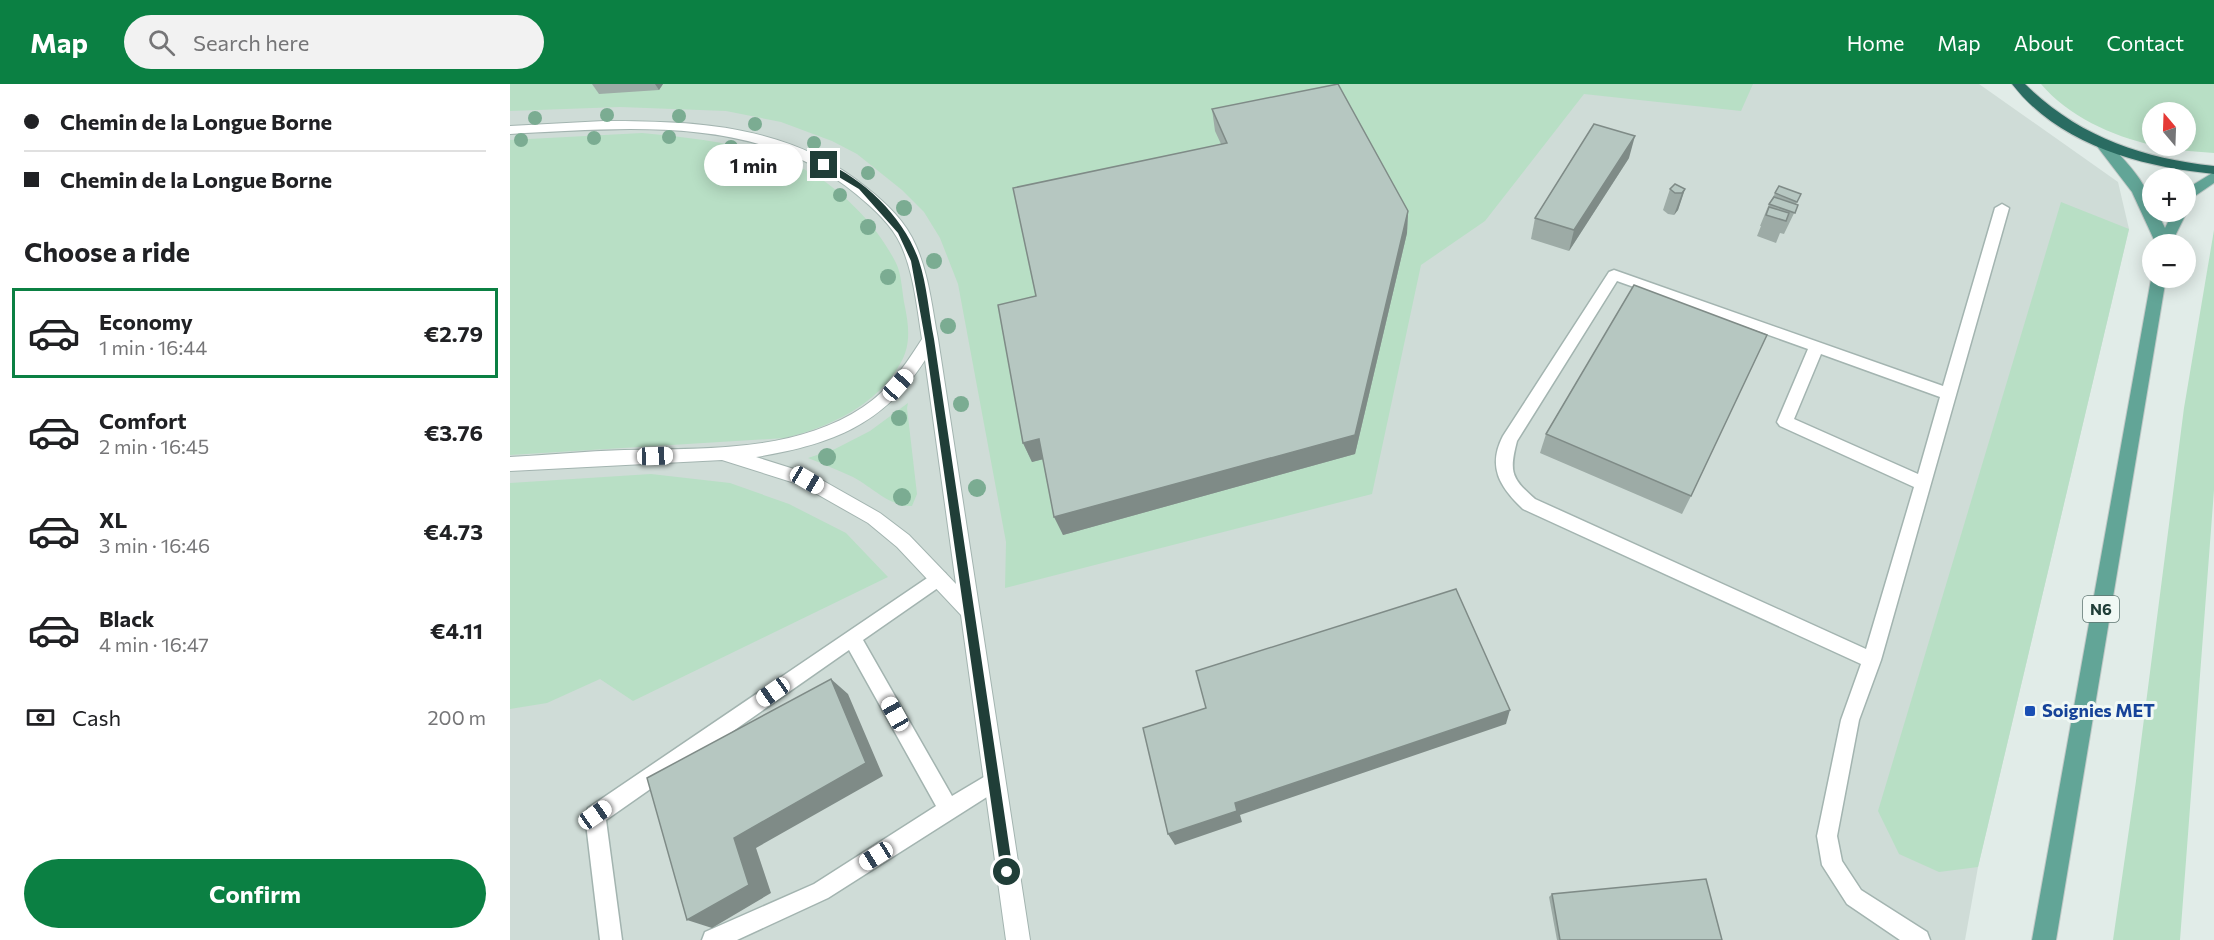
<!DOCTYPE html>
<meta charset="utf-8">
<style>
:root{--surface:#fff;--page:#f2f2f2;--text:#202124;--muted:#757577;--line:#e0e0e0;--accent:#0b8043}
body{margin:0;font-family:Commissioner,sans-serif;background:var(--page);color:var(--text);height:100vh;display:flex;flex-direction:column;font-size:22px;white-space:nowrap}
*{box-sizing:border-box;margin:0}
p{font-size:20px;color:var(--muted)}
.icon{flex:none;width:33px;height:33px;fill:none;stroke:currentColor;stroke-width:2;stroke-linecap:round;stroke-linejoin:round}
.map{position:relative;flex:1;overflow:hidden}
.details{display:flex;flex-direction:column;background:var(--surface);width:510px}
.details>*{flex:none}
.guide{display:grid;align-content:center;height:132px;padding:0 24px;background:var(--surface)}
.needle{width:39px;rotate:341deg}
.buttons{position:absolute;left:1632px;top:18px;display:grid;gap:12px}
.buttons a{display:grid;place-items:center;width:54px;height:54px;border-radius:50%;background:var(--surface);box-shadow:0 3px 15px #0003;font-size:30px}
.end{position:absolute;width:27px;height:27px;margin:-14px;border:8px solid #203e38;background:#fff;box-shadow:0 0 0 3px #fff}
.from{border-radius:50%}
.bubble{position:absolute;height:42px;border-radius:21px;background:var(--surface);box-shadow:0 3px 15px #0003;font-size:20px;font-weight:700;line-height:42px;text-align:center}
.car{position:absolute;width:18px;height:36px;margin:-18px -9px;border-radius:8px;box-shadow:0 0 4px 2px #0007;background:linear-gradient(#fff 24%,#345 0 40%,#fff 0 76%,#345 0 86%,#fff 0)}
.guide b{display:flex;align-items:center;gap:21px;height:57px;font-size:22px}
.guide b+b{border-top:2px solid var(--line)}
.guide i{width:15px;height:15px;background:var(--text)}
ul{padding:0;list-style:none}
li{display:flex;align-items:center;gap:18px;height:90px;margin:0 12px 9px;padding:0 12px;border:3px solid transparent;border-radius:0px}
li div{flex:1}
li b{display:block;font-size:22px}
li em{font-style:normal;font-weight:700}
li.current{border-color:var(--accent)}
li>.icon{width:54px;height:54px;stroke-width:1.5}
h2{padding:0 24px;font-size:27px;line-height:72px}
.pay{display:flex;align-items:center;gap:15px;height:66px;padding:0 24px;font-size:22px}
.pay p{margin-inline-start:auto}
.cta{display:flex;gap:12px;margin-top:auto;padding:12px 24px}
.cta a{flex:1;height:69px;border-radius:36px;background:var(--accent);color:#fff;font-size:24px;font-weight:700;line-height:69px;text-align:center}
header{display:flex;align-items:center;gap:36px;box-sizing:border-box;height:84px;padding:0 30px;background:var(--accent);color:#fff}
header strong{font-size:28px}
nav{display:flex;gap:33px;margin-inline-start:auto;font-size:21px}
.search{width:420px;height:54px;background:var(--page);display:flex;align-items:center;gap:15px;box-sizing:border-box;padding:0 21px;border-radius:33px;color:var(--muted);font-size:22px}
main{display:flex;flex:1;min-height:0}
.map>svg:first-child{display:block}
</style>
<header>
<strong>Map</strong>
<div class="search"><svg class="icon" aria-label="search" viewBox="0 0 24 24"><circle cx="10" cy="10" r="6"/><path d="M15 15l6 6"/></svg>Search here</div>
<nav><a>Home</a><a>Map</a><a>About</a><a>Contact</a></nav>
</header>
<main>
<section class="details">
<div class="guide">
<b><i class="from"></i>Chemin de la Longue Borne</b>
<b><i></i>Chemin de la Longue Borne</b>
</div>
<h2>Choose a ride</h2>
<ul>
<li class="current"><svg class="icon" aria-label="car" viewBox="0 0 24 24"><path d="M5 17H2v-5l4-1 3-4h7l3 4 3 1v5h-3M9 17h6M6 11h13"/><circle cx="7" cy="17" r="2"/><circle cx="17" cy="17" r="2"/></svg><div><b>Economy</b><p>1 min · 16:44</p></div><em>€2.79</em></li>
<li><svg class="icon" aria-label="car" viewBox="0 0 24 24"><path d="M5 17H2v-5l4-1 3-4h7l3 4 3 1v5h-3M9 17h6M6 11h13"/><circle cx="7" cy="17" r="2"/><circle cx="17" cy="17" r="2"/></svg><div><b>Comfort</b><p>2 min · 16:45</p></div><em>€3.76</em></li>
<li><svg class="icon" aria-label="car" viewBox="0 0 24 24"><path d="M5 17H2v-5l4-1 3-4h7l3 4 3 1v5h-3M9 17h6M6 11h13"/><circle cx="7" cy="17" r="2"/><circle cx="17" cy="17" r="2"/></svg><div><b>XL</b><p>3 min · 16:46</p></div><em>€4.73</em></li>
<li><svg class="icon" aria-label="car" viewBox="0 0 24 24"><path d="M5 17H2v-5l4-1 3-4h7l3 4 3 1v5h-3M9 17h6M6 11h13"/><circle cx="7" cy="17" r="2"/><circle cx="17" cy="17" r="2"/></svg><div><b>Black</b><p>4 min · 16:47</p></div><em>€4.11</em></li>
</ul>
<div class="pay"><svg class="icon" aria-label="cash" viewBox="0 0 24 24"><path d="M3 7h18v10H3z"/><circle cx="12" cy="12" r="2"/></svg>Cash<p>200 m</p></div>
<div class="cta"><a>Confirm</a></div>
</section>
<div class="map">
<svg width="1704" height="856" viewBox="0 0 1704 856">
<rect width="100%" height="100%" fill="#e1ece8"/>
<polygon fill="#cfdcd7" points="0,0 1469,0 1608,98 1619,145 1468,783 1455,856 0,856"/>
<g fill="#b8dfc5">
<polygon points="0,0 1243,0 1231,27 1074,10 975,137 911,181 862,410 495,504 496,458 448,200 430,154 414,128 392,106 347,70 322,57 271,38 216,27 110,23 0,27"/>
<path d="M 1531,0 L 1704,0 L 1704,69 L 1666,66 L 1643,62 L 1676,62 L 1676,28 L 1642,28 L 1642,61 C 1602,52 1558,32 1531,0 Z"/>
<path d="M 132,49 C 193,55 258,61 311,95 C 341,115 370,147 386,179 C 392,191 392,210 395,223 C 399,243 401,262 390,280 C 366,322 319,343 275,354 L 0,371 L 0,56 Z"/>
<polygon points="1551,118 1619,145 1468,783 1429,788 1389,770 1368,727"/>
<polygon points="1704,146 1704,406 1670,856 1603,856 1626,697 1674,324"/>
<path d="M 398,319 L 397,324 L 407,410 L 402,422 C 380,423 362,403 343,393 C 328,386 313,380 298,374 L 325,365 L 360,347 Z"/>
<polygon points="141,390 220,399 279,420 336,449 378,493 123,617 90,595 37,619 0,625 0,399"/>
</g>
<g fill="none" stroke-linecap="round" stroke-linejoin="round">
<g stroke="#a3b4b0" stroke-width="3">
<g id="lane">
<path d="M 1492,120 L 1499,124 L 1371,576 L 1349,636 L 1327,752 L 1332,777 L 1351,806 L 1417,848 L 1420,856 L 1390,856 L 1337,820 L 1312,781 L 1307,752 L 1331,636 L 1351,580 L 1013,425 C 990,403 977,383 993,352 L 1099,188 L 1104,186 L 1433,302 L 1485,124 ZM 1107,197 L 1298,265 L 1267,338 L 1270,342 L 1404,403 L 1356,565 L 1025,415 C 1001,394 999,388 1007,357 ZM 1311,270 L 1430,313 L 1408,390 L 1284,335 Z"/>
<polygon points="429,486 435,489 438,494 435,499 353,556 442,712 484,687 491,690 494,697 491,704 318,814 227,856 192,856 195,848 304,800 426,722 339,566 96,736 112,856 90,856 75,731 78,724"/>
</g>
</g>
<g stroke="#a3b4b0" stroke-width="2">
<path id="street" d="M 94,37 C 188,37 281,41 357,104 C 377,120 396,138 406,162 C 419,191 422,224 428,255 L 520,856 L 496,856 L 451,531 L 387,463 L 358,439 L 291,401 L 212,376 L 0,387 L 0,373 C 38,371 76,367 114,366 C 193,364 284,369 353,323 C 378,307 396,280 412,255 C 407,224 404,190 391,161 C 382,141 363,124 346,110 C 250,30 117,44 0,50 L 0,42 ZM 415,276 L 446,500 L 399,451 L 370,429 L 303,391 L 246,373 C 319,361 373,342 415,276 Z"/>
</g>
<g stroke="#c1c9c7" stroke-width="2">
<g id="primary">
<path d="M 1593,57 L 1598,58 C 1614,76 1642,102 1642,128 L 1647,128 L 1655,144 L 1663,128 L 1676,128 L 1676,125 L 1677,128 L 1661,160 L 1646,160 L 1622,108 L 1586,61 Z"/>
<polygon points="1704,88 1704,99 1685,112 1681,119 1676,121 1676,105"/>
<polygon points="1642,190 1642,194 1656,194 1546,856 1522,856"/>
</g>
</g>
<g stroke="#c1c9c7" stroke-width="2">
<path id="highway" d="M 1502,0 L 1515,0 C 1568,52 1631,74 1704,82 L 1704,90 C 1631,83 1549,61 1502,0 Z"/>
</g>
<use href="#lane" fill="#fff" fill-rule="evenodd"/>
<use href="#street" fill="#fff" fill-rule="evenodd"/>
<use href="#primary" fill="#62a597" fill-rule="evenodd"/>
<use href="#highway" fill="#2a6c62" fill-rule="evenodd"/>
</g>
<g fill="#7bac92">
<circle cx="97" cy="31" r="7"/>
<circle cx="169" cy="32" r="7"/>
<circle cx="25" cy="34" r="7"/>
<circle cx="245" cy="40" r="7"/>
<circle cx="159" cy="53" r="7"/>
<circle cx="84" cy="54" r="7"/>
<circle cx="11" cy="56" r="7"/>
<circle cx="304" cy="59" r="7"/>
<circle cx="221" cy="63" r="7"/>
<circle cx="274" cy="80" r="7"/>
<circle cx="358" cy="89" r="7"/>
<circle cx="330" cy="111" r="7"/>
<circle cx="394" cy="124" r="8"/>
<circle cx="358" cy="143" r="8"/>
<circle cx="424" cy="177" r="8"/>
<circle cx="378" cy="193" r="8"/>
<circle cx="438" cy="242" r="8"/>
<circle cx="451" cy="320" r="8"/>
<circle cx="389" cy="334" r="8"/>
<circle cx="317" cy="373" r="9"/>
<circle cx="467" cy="404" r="9"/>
<circle cx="392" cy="413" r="9"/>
</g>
<g fill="#9daba6">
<polygon points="82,0 153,0 149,6 89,10"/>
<polygon points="702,25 898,127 897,149 845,370 553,451 533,375 522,378 513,359 711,60 705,47"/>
<polygon points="1119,74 1059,167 1021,155 1025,134"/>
<polygon points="1269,102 1291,110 1286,120 1288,121 1274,150 1270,149 1266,159 1247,152 1251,142 1250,142 1259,120"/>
<polygon points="1160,105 1175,105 1168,126 1164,131 1158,130 1153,126"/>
<polygon points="1036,350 1181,412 1172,430 1030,369"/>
<polygon points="1042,810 1212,856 1047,856 1039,813"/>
</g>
<g fill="#7f8b87">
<polygon points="145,0 153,0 149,6"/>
<polygon points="1125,52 1119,74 1059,167 1064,146"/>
<polygon points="1175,105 1168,126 1164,131 1172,109"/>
<polygon points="898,127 897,149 845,370 553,451 544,433"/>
<polygon points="529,355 538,374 522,378 513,359"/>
<polygon points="321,595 338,610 373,692 246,764 261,809 202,844 177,836 224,754"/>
<polygon points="1000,626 996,640 730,731 732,738 665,761 658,750 725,719"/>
</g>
<g fill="#b6c7c1" stroke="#7f8b87" stroke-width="1.5">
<polygon points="828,0 898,127 845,351 544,433 529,355 513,359 488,221 526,212 503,104 717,59 702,25"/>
<polygon points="1084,40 1125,52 1064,146 1025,134"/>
<polygon points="1165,100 1175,105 1172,109 1165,109 1160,105"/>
<polygon points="1269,102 1291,110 1287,118 1265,109"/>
<polygon points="1264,113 1288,121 1285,129 1259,120"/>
<polygon points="1259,123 1279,129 1276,137 1256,131"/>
<polygon points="1124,201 1257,251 1181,412 1036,350"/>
<polygon points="946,505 1000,626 725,719 727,727 658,750 633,644 696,624 686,587"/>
<polygon points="321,595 356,679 224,754 239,801 177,836 137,694"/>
<polygon points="1196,795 1212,856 1050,856 1042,810"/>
</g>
<path fill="#203e38" d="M 314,78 C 355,95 395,135 409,177 C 417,201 419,230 424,255 L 503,788 L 497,794 L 491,788 L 415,255 L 401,177 L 388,149 L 349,105 L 312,83 L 311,81 Z"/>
<rect fill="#1a4fb4" stroke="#f1f9f5" stroke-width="2" x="1514" y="621" width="12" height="12" rx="3"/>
<g text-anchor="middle" stroke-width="6" stroke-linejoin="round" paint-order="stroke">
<rect fill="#f1f9f5" stroke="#5f7671" stroke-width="1.5" x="1573" y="512" width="36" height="26" rx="4.5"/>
<g font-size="16" font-weight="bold" fill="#203e38">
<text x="1591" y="531">N6</text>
</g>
<g font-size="18" font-weight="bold" fill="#164399" stroke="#f1f9f5" text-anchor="start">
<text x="1532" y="633">Soignies MET</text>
</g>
</g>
</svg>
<div class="buttons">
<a><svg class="needle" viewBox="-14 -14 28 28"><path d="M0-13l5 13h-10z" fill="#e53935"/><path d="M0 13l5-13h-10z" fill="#757577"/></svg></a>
<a>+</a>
<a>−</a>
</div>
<i class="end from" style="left:497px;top:788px"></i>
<i class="end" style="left:314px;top:81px"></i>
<div class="bubble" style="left:194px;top:60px;width:99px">1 min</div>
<i class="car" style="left:388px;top:301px;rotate:42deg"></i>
<i class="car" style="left:145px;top:372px;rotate:88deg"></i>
<i class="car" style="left:297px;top:396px;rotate:120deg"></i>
<i class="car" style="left:263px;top:608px;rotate:235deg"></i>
<i class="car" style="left:385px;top:630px;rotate:331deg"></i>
<i class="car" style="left:85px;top:731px;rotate:55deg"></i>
<i class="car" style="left:366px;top:772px;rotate:238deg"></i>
</div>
</main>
